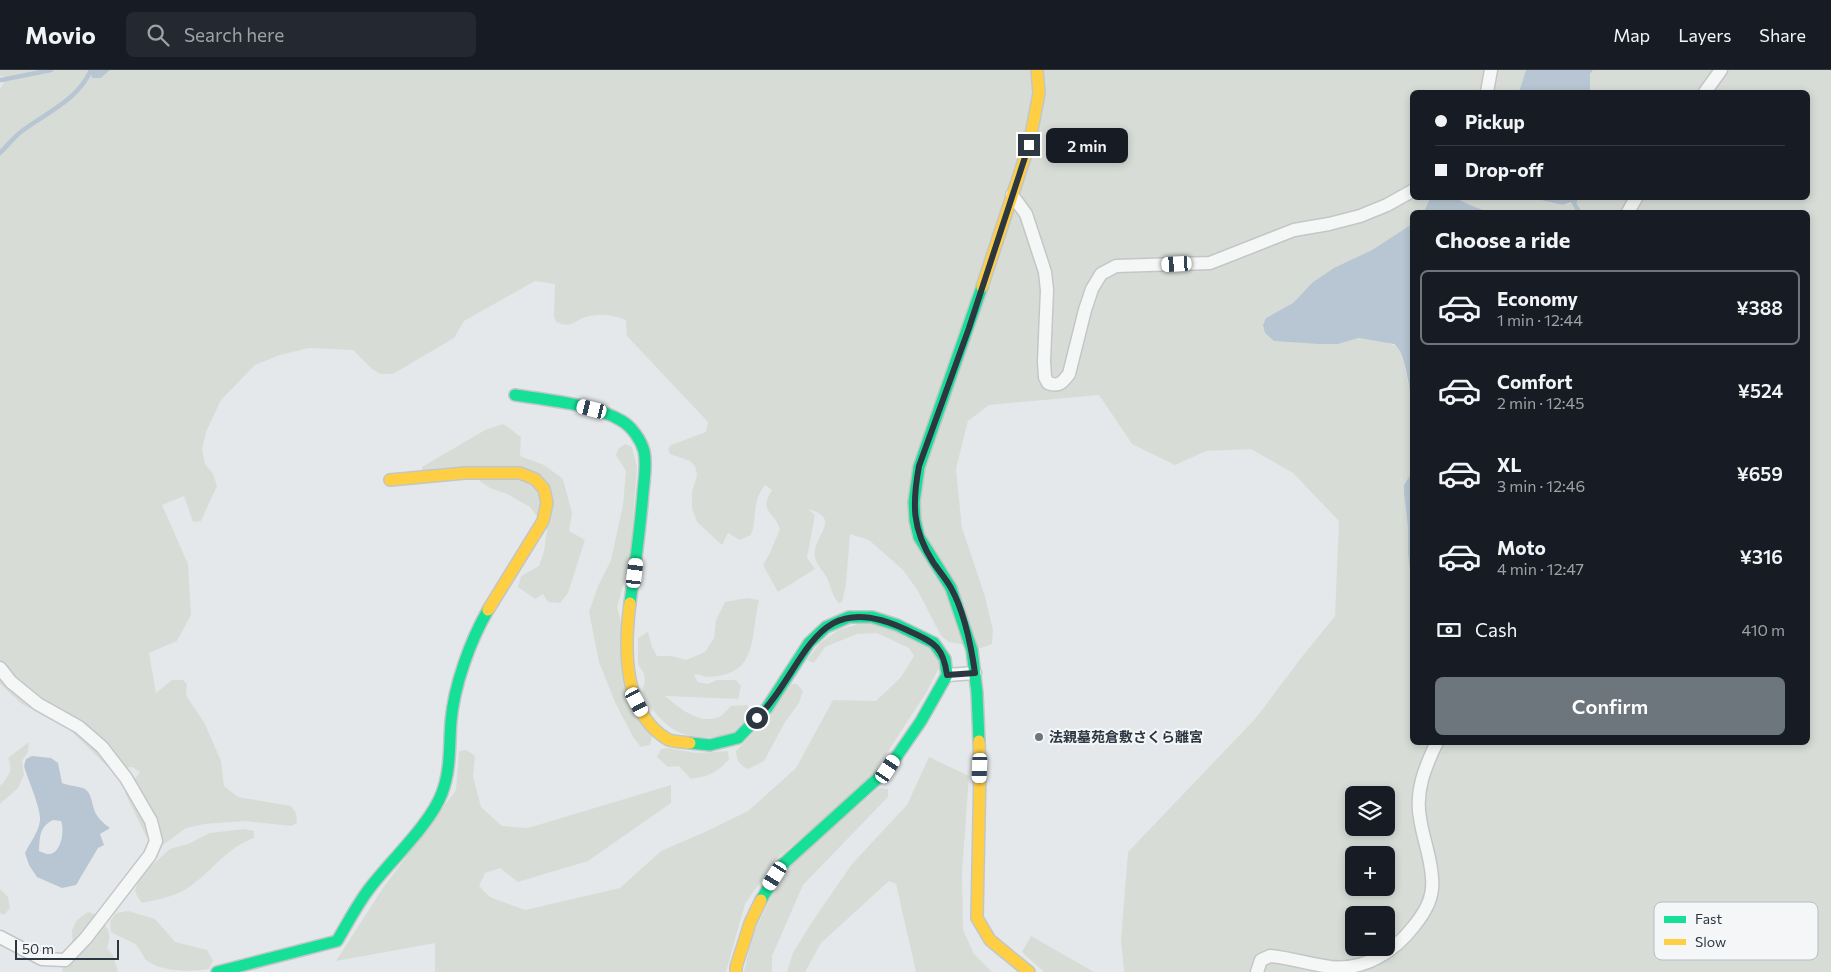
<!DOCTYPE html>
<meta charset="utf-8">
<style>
:root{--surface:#171b24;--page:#242831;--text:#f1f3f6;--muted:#9ea1a6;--line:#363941;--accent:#6d757d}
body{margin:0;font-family:Commissioner,"Noto Sans JP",sans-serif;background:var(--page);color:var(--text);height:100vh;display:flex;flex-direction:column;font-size:19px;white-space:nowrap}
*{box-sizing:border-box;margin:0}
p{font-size:16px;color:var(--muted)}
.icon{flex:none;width:28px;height:28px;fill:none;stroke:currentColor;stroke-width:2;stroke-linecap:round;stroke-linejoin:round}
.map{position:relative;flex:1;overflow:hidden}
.details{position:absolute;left:1410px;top:140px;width:400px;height:535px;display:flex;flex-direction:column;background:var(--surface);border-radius:8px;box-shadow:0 2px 8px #0003}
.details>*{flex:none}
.hud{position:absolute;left:1410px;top:20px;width:400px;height:110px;border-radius:8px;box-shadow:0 2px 8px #0003;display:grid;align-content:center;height:110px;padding:0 25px;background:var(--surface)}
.tools{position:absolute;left:1345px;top:716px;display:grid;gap:10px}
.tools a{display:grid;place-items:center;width:50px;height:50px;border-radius:8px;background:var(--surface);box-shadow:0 2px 8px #0003;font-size:25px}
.scale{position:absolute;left:15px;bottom:12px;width:104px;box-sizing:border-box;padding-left:5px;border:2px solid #2d3742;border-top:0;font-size:14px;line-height:18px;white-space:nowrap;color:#2d3742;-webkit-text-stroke:4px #f4f6f8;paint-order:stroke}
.end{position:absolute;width:22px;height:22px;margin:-11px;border:6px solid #2d3742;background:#fff;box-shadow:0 0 0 2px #fff}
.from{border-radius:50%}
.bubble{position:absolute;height:35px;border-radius:8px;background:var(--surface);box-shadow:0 2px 8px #0003;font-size:16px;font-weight:600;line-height:35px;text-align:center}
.car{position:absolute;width:15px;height:30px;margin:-15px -8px;border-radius:6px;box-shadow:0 0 4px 1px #0007;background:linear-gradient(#fff 24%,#345 0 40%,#fff 0 76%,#345 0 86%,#fff 0)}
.hud b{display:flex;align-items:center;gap:18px;height:48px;font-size:19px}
.hud b+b{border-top:1px solid var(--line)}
.hud i{width:12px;height:12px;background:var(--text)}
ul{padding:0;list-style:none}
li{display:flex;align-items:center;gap:15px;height:75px;margin:0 10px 8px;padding:0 15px;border:2px solid transparent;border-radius:8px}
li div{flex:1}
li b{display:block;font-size:19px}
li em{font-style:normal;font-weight:600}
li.selected{border-color:var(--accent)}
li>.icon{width:45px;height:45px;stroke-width:1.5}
h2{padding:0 25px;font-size:22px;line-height:60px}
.pay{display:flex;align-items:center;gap:12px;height:55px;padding:0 25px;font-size:19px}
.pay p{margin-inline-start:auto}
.action{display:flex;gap:10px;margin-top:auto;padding:10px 25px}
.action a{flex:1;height:58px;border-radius:8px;background:var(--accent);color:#fff;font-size:20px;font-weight:600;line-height:58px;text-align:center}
header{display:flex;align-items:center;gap:30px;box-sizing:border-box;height:70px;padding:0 25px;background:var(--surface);border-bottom:1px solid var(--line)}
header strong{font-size:24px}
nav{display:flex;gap:28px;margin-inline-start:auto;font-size:18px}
.search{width:350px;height:45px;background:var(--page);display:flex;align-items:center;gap:12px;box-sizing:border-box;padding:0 18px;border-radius:8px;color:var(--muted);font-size:19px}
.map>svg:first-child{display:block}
</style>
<header>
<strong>Movio</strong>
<div class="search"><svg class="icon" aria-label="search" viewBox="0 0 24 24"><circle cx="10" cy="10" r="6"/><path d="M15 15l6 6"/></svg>Search here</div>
<nav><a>Map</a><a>Layers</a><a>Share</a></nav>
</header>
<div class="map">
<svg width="1831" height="902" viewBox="0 0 1831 902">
<rect width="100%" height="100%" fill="#e5e8ea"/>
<g fill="#d7ddd6" fill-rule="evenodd">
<path d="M 0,0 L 90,0 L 92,8 L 101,7 L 110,0 L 1526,0 L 1519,22 L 1412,22 L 1412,128 L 1431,128 L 1424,142 L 1412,142 L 1412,154 L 1372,180 L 1335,198 L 1313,212 L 1293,233 L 1284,239 L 1319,274 L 1338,274 L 1359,268 L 1387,272 L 1398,277 L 1404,293 L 1412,334 L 1412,402 L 1404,415 L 1404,424 L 1408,457 L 1408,484 L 1412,518 L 1412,672 L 1808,672 L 1808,142 L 1488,142 L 1470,135 L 1456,128 L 1532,128 L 1563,135 L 1577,132 L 1577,128 L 1808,128 L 1808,22 L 1590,22 L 1590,4 L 1593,0 L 1831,0 L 1831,902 L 1124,902 L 1121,870 L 1128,782 L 1255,649 L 1301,588 L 1335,546 L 1339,451 L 1293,403 L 1251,379 L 1206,381 L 1175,395 L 1132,374 L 1099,325 L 989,335 L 968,351 L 956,399 L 962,458 L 984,523 L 993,560 L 992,574 L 981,578 L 949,572 L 941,566 L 918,521 L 903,500 L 869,470 L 850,464 L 846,515 L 842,532 L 839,533 C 832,527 831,516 827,508 C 824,502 817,495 815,488 C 810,467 845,449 808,439 L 815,445 L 807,488 L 815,499 L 778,522 L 763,495 L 770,483 L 780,459 C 774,441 758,442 772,420 L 765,415 C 751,433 758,446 751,465 L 740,470 L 728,463 L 722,475 L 697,452 L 692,438 L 692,422 L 697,405 L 695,396 L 690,391 L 670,384 L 668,379 L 671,375 L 706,362 L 708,352 L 627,266 L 626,250 C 612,245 601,243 586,247 C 572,251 573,259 556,252 L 554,246 L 555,214 L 535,211 L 464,251 L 454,268 L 393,304 L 380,304 L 372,299 L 353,280 L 309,278 L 280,285 L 255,295 L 221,330 L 206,362 L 202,380 L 205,394 L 213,404 L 217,416 L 201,451 L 193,452 L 184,426 L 162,435 L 188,494 L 191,545 L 177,571 L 149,583 L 156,623 L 172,610 L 183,610 L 187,614 L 186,625 L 205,654 L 221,691 L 224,716 L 238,727 L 291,736 L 296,743 L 297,753 L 291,756 L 245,751 L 204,754 L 186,758 L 163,775 L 147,768 L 125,723 L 140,702 L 132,697 L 110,699 L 69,659 L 22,634 L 0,614 L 0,19 L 7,7 L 0,6 ZM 1354,725 L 1386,725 L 1386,758 L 1354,758 ZM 1354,785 L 1386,785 L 1386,818 L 1354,818 ZM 1354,845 L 1386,845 L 1386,878 L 1354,878 Z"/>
<polygon points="503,354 521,367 520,386 544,395 563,409 572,443 569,461 585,470 568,523 560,533 548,532 543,524 535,529 518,517 521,506 539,496 544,481 547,460 530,437 507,424 490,418 477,409 422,401 422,397 485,360"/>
<polygon points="625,374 632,377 637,397 630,490 617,537 652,667 650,675 641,677 633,667 615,632 599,592 589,542 598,516 611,490 623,435 626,401 616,385 619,378"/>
<path d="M 747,528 L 759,530 C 750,568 759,605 708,607 C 703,607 700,603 694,605 L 698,612 L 708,614 L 717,610 L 736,610 L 741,616 L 738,629 L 665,626 C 680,638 698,655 719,647 C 723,645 728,639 731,636 L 747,635 L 753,645 C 751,648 749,652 746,655 C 731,670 690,671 673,659 C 662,652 653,641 646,630 C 637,615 653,612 638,595 L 638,568 L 648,562 L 652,577 L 657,586 L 672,586 L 686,590 L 705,582 L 714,568 L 716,550 L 725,532 Z"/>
<polygon points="865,552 898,561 932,580 941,594 926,623 872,706 832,742 775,790 745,834 726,902 435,902 435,873 336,891 383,818 456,720 459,681 467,680 475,686 473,706 481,737 502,756 528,758 671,715 671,733 588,791 518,812 500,798 485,803 479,816 490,827 525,840 620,818 661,781 705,762 748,741 796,698 833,630 876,631 901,607 914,586 909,578 877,563 857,564 825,577 814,593 807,590 820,573 838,560"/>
<path d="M 791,614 L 797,614 L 803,621 L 799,633 L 785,652 L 764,691 L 748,699 C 739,695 737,691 736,681 L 757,659 Z"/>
<path d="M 29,672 L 28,682 L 22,691 L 24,705 L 18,718 L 0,734 L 0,716 C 8,707 14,700 8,688 Z"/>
<path d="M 669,678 L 696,683 L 728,681 L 729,689 C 717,703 709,706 691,709 L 679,696 L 668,697 L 657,687 L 661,679 Z"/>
<polygon points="929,687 969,706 962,802 963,860 974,884 992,902 916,902 896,814 889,811 821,873 805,902 787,902 793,883 810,855 852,794 907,735"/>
<polygon points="879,718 888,719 888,727 803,815 772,886 772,902 744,902 752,866 773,823 796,789"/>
<path d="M 244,759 L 254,761 L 254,768 C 226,777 209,806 183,821 C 171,827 155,830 142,833 L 137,826 L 135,820 L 139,810 L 151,796 L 170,779 L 188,774 L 210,763 Z"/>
<polygon points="0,819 8,827 10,838 4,845 0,843"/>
<path d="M 128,841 L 155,849 L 175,872 L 207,880 L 213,891 L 209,899 C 190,902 161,902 146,890 C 142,885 140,878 135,874 C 127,869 119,867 111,862 L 110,851 L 116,843 Z"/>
<path d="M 88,842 L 98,845 C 107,858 113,862 107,878 L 113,885 L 118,902 L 62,902 L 63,896 L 73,891 L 72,860 L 77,850 Z"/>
<polygon points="1031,866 1094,902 1044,902 1022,882"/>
</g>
<g fill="#b7c6d2" fill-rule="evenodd">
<polygon points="90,0 110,0 101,8 92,8"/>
<polygon points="1526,0 1593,0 1590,4 1590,22 1519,22"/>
<polygon points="1430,128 1456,128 1470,135 1488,142 1424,142"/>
<polygon points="1532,128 1577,128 1577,132 1574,135 1571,132 1563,135"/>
<path d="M 1412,154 L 1412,334 C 1409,319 1406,282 1394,274 L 1359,268 L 1338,274 L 1319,274 L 1274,271 L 1265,263 L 1263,255 L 1266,248 L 1293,233 L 1313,212 L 1334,198 L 1372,180 Z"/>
<polygon points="1412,402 1412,518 1408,484 1408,457 1404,424 1404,415"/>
<path d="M 32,686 L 51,688 L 58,693 L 62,713 C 69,716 79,716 85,719 C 92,723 92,737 96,744 C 100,750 104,754 110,758 L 100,764 L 104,775 L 98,778 L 76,815 L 62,818 L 37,807 L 29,795 L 25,783 C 30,772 39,762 40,750 C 41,738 28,710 24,696 L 26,689 ZM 53,750 L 61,751 C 65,760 61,786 47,784 C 46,784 39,781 39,781 C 40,767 39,757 53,750 Z"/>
</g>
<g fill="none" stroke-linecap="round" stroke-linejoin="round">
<g stroke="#b7c6d2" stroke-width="4.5">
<polyline points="1,10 51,0"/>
<path d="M 0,83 C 7,76 14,67 22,61 C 47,42 77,31 91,0"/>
<polyline points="1571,128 1579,142"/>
</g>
<g stroke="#c3c6c8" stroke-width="15">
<g id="street">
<polyline points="1487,22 1491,0"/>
<polyline points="1705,22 1721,0"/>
<path d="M 1012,125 L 1026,144 L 1045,202 L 1047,220 L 1044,291 L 1045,307 L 1048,313 C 1059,317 1062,313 1069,304 L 1085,240 L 1092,219 L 1101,204 L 1116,196 L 1210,193 L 1294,160 L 1329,154 L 1360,146 L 1387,135 L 1412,121"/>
<polyline points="1628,142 1636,128"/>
<polyline points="0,598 11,612 38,634 79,657 102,677 126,708 151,751 156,771 150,785 86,868 65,890 42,889 0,867"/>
<polyline points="947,605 975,603"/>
<path d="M 1257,902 L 1261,890 L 1270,886 C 1290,888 1310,894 1330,897 C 1364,901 1394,882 1414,856 C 1426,841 1434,827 1432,808 C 1431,787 1423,769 1420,748 C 1415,721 1425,697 1437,672"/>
</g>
</g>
<g stroke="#c3c6c8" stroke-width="14">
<g id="fast">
<path d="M 515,325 C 547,330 594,334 622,351 C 632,357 641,370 644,381 C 647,394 644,410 643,423 C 640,460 635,497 630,533"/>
<polyline points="979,671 977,623 972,580 951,518 919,467 915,450 914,432 919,397 982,217"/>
<polyline points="690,673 710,675 738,668 767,638 809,573 826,557 849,547 872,547 897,555 934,573 945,589 947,605 921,651 888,699 782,795 761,830"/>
<path d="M 217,902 L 337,871 C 347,854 357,835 369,819 C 390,791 430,755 442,723 C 451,699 449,676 451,651 C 454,616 470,571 488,540"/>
</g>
</g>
<g stroke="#c3c6c8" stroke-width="14">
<g id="slow">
<polyline points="982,217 1029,75 1039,23 1037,0"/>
<polyline points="390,410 465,403 520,403 535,409 544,419 547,433 543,451 488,540"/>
<path d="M 630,533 C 624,578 623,642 667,669 C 672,672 683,672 690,673"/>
<polyline points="979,671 980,698 977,848 990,870 1029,902"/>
<polyline points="736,902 736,897 750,853 761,830"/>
</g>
</g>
<use href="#street" stroke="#f5f6f6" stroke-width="12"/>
<use href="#fast" stroke="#16e098" stroke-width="11"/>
<use href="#slow" stroke="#ffcf43" stroke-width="11"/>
</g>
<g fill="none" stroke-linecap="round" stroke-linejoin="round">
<path stroke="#2d3742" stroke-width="6" d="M 757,648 C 807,598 812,514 907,560 C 932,572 943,574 947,605 L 975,603 C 971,575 965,543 951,518 C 946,509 939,501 933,492 C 912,459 912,434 919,396 L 969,258 L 1029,75"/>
</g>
<circle fill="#6d757d" stroke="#f4f6f8" stroke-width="2" cx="1039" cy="667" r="5"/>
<g text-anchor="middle" stroke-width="4" stroke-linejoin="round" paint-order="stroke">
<g font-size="14" font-weight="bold" fill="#2d3742" stroke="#f4f6f8" text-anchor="start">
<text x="1049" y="672">法親墓苑倉敷さくら離宮</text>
</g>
</g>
<rect x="1654" y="832" width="164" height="58" rx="8" fill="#f4f6f8" stroke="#b8bdc1" stroke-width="1"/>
<rect x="1664" y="846" width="22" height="7" fill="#16e098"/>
<rect x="1664" y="869" width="22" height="6" fill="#ffcf43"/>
<g font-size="14" fill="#2d3742">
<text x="1695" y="854">Fast</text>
<text x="1695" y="877">Slow</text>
</g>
</svg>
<div class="tools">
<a><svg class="icon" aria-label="layers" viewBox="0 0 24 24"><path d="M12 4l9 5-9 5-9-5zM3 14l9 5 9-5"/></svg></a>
<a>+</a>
<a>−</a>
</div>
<div class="scale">50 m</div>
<i class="end from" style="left:757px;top:648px"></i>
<i class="end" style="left:1029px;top:75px"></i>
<div class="bubble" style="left:1046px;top:58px;width:82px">2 min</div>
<i class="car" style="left:1177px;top:194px;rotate:267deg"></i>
<i class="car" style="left:592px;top:339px;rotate:284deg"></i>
<i class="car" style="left:635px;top:503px;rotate:7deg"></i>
<i class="car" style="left:637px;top:632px;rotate:152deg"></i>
<i class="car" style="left:980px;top:698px;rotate:182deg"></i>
<i class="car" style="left:888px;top:699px;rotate:34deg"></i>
<i class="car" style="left:775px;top:806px;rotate:212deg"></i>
<div class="hud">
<b><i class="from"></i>Pickup</b>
<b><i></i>Drop-off</b>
</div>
<section class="details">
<h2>Choose a ride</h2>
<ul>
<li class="selected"><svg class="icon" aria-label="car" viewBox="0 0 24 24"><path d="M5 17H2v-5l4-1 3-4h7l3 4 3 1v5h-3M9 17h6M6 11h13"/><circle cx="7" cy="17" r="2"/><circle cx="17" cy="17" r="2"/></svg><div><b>Economy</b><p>1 min · 12:44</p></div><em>¥388</em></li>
<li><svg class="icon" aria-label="car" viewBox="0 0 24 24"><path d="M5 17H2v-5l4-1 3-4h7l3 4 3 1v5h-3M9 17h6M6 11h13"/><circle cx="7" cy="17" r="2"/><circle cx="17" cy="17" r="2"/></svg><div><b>Comfort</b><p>2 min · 12:45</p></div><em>¥524</em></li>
<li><svg class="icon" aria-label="car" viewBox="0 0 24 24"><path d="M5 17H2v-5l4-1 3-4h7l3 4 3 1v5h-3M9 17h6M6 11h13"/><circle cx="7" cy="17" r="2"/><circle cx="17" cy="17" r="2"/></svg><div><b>XL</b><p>3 min · 12:46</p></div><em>¥659</em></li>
<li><svg class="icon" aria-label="car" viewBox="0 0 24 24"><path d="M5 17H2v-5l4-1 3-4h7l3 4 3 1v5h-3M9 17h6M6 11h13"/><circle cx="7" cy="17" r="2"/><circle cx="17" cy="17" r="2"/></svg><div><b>Moto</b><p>4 min · 12:47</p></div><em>¥316</em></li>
</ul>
<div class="pay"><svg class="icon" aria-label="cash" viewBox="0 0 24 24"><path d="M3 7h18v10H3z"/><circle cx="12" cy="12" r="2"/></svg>Cash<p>410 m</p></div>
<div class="action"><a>Confirm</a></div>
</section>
</div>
